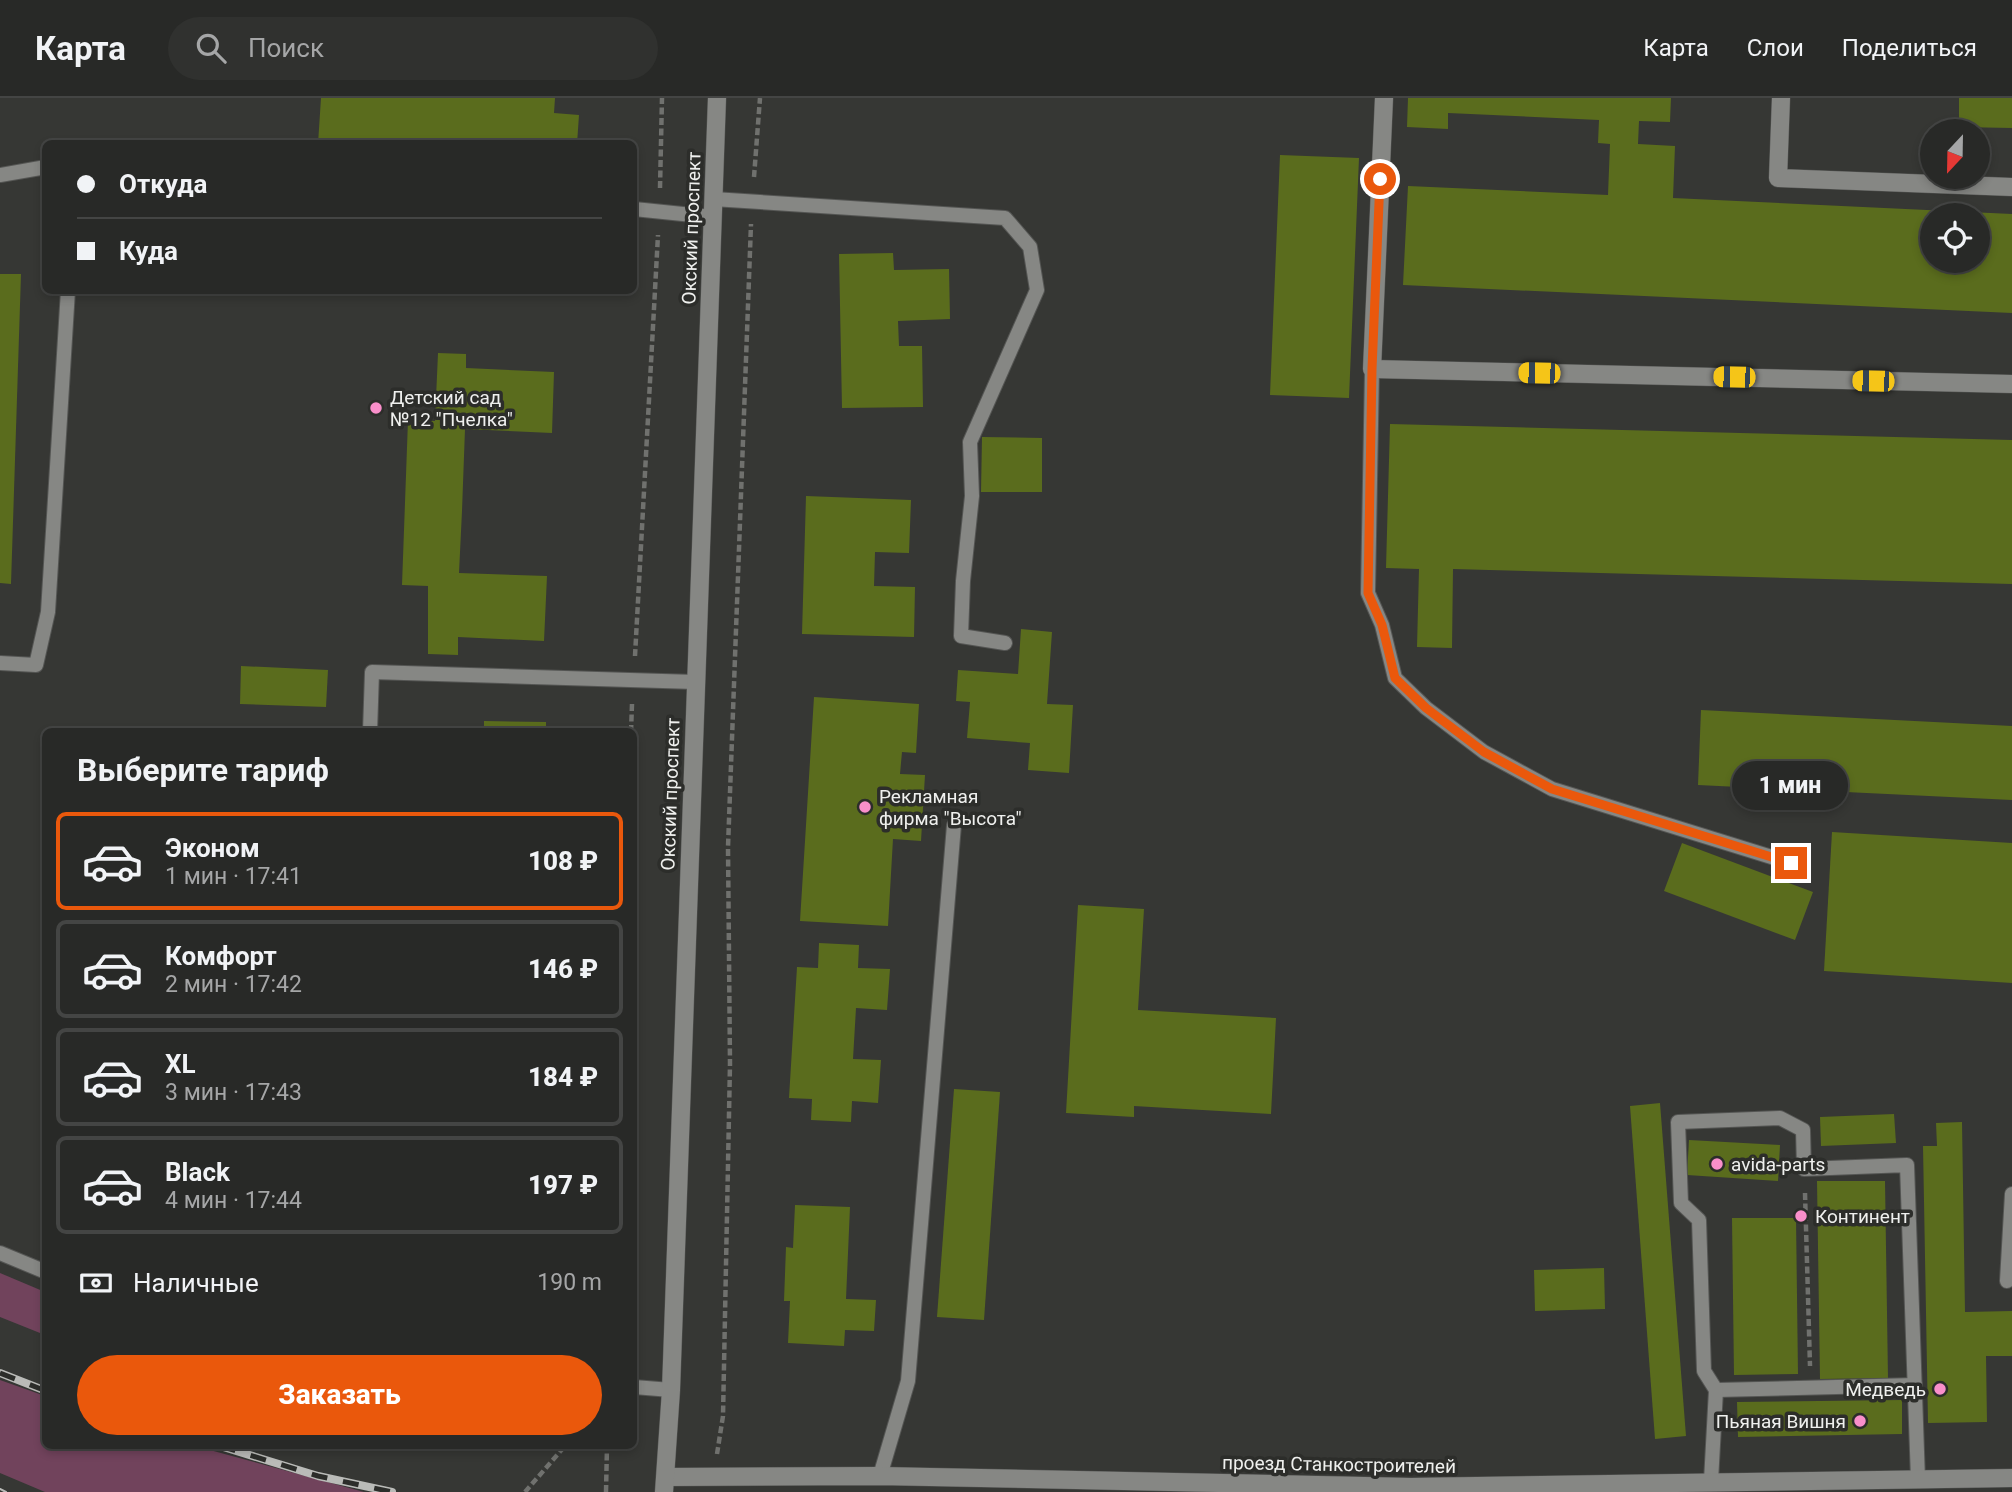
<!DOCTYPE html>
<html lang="ru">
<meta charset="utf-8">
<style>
:root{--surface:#282927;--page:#30312f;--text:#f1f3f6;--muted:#a5a6a7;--line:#444544;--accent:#ea580c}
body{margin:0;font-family:Roboto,sans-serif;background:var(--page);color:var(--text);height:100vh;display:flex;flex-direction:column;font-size:26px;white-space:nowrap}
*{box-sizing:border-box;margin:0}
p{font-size:23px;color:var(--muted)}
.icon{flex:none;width:38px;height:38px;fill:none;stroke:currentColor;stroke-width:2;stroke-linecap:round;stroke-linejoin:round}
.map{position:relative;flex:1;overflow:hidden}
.drawer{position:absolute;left:42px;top:630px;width:595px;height:721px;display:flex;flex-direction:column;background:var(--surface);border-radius:10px;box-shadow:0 4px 10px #0003,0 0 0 2px var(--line)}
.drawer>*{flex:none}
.guide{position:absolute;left:42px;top:42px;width:595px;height:154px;border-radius:10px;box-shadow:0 4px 10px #0003,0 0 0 2px var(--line);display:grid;align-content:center;height:154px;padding:0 35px;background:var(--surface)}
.needle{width:46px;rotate:202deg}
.buttons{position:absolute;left:1920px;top:21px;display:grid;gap:14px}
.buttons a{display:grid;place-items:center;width:70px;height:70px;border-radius:50%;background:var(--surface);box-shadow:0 4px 10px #0003,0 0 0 2px var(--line);font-size:35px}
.end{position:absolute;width:32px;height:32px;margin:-16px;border:9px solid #ea580c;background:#fff;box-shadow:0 0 0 4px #fff}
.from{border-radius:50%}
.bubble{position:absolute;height:49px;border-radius:24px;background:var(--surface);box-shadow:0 4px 10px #0003,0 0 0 2px var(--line);font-size:23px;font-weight:800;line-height:49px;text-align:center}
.car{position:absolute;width:21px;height:42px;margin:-21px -10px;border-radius:9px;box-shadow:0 0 5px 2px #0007;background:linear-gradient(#f5c518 24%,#345 0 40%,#f5c518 0 76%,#345 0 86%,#f5c518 0)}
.guide b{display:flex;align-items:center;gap:24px;height:66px;font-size:26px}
.guide b+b{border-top:2px solid var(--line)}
.guide i{width:18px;height:18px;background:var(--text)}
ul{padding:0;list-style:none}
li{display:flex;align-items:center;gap:21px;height:98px;margin:0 14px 10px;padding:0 21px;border:4px solid var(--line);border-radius:10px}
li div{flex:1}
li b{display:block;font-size:26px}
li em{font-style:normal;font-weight:800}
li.on{border-color:var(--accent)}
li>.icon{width:63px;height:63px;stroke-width:1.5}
h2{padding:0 35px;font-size:32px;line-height:84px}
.pay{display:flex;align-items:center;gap:18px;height:77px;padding:0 35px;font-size:26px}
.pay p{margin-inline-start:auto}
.primary-button{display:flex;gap:14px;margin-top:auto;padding:14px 35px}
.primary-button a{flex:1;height:80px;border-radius:42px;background:var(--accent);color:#fff;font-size:28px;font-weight:800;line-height:80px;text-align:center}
header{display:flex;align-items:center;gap:42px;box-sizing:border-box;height:98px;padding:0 35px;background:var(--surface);border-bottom:2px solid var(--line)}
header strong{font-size:33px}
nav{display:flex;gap:38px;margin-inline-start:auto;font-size:24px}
.search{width:490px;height:63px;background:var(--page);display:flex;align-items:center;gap:18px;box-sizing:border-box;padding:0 24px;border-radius:38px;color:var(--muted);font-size:26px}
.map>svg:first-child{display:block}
</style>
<header>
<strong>Карта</strong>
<div class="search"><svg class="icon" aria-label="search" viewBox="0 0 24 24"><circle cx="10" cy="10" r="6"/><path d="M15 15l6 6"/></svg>Поиск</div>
<nav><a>Карта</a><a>Слои</a><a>Поделиться</a></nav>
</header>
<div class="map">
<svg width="2012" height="1394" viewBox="0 0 2012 1394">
<rect width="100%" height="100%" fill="#363734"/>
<g fill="#71435c">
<polygon points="0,1175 45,1194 45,1237 0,1219"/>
<polygon points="0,1282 45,1298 46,1348 195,1348 364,1394 45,1394 0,1375"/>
</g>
<g fill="#5a6c1d" fill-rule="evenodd">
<polygon points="321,0 555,0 554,15 579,17 577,46 318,46"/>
<path d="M 1408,0 L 1671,0 L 1670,24 L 1639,23 L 1638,46 L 1675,48 L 1673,100 L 2012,116 L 2012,215 L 1403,187 L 1408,88 L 1608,97 L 1610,46 L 1598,45 L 1599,22 L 1448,15 L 1448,31 L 1407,29 ZM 1932,117 L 1978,117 L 1978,163 L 1932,163 Z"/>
<polygon points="1959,0 2012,0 2012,30 1959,29"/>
<polygon points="1280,57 1359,60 1349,300 1270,297"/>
<polygon points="893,155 894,172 949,171 950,221 898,223 899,248 922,248 923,309 842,310 839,156"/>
<polygon points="0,176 21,176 11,486 0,485"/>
<polygon points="438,255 466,256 466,270 554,274 552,335 465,331 462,413 459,475 547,478 544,543 458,539 458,557 428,556 428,488 402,487 408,322 435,323"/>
<polygon points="1390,326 2012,342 2012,486 1453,471 1452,550 1417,549 1419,471 1386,470"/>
<polygon points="982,339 1042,340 1042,394 981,394"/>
<polygon points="806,398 911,402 909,455 875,454 874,488 915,489 914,539 802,536"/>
<polygon points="1021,531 1052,534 1047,606 1073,607 1069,675 1028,672 1030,645 967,640 970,604 956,603 958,572 1018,576"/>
<polygon points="241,568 328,572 326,609 240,606"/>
<polygon points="814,599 919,606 916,655 902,654 900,676 925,677 921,743 893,741 888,828 800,823"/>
<polygon points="1701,612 2012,628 2012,702 1698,687"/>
<polygon points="484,623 546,624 546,634 484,634"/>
<polygon points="1832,734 2012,745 2012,885 1824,873"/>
<polygon points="1682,745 1813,794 1795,842 1664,793"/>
<polygon points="1078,807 1144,811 1138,912 1276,920 1271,1016 1134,1008 1134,1019 1066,1015"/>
<polygon points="819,845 859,847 858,870 890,871 887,912 856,910 853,961 881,962 878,1005 852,1003 851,1024 811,1022 812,1001 789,1000 797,869 818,870"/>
<polygon points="954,991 1000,994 984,1222 937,1219"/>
<polygon points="1660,1005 1686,1338 1655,1341 1630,1008"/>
<polygon points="1894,1016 1896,1045 1821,1048 1820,1019"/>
<polygon points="1962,1024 1965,1214 2012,1213 2012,1258 1986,1258 1987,1324 1928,1325 1923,1048 1937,1048 1936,1025"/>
<polygon points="1689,1042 1780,1047 1778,1083 1687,1077"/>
<polygon points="1817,1083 1885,1083 1888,1280 1820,1281"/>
<polygon points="795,1107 850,1109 846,1201 876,1202 874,1233 845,1232 844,1248 788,1245 790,1203 784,1203 786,1149 793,1150"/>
<polygon points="1732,1120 1796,1120 1798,1276 1734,1277"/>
<polygon points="1604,1170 1605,1211 1535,1213 1534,1172"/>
<polygon points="1902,1302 1902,1336 1738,1339 1737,1304"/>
</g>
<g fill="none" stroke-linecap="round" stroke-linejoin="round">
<g stroke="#545553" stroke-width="16">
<g id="service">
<polyline points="0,77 46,69"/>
<polyline points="713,101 1005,120 1030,149 1037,192 970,344 972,398 963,483 961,538 1005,545"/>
<polyline points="634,111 712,119"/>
<polyline points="1372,271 1368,495 1382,527 1395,580 1426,610 1484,654 1552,691 1791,765"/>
<polyline points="0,565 36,567 48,514 68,192"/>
<polyline points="370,634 372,574 695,584"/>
<polyline points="0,1155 46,1174"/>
<polyline points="2007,1183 2012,1096"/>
<polyline points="634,1289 671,1292"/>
<polyline points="1716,1292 1915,1287"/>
<polyline points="880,1378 908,1283 954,727"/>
<polyline points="1711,1383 1716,1292 1704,1273 1699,1122 1681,1105 1678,1024 1780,1020 1803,1032 1804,1071 1907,1067 1918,1382"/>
</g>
</g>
<g stroke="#545553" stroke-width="19">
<g id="minor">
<polyline points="1384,0 1372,271 2012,286"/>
<polyline points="1781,0 1778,80 2012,89"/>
</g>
</g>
<g stroke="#545553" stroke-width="19">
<g id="secondary">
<polyline points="666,1379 880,1378 1411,1389 2012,1380"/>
<polyline points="664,1394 671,1292 717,0"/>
</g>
</g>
<g stroke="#70716e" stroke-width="4.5" stroke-dasharray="7 3.5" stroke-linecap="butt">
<polyline points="754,79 760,0"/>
<polyline points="660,90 662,0"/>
<polyline points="635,558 658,137"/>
<polyline points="631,634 632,606"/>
<polyline points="1805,1095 1810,1268"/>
<polyline points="717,1356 723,1318 730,966 728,749 751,126"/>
<polyline points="525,1394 565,1348"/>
<polyline points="606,1394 607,1348"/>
</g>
<use href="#service" stroke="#868784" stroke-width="14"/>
<use href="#minor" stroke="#868784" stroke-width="18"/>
<use href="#secondary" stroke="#868784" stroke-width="18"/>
<polyline stroke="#babbb8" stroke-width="2" points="0,1391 6,1394"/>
<g stroke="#babbb8" stroke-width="8">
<g id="rail">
<polyline points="0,1275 46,1293"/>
<polyline points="220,1348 318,1378 392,1394"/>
</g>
</g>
<use href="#rail" stroke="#2c2d2a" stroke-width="5" stroke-dasharray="16" stroke-linecap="butt"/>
</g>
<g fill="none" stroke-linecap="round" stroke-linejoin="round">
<polyline stroke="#ea580c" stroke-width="9" points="1380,81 1372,271 1368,495 1382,527 1395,580 1426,610 1484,654 1552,691 1791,765"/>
</g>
<g fill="#f98fca" stroke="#2c2d2a" stroke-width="2.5">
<circle cx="376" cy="310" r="7"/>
<circle cx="865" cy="709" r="7"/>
<circle cx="1717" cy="1066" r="7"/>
<circle cx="1801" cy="1118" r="7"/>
<circle cx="1940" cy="1291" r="7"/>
<circle cx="1860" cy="1323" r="7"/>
</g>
<g text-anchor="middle" stroke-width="7" stroke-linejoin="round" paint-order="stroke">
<g font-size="19" fill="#eff0ee" stroke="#2c2d2a">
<text transform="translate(691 130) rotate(-88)" y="7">Окский проспект</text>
<text transform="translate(670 696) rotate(-88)" y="7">Окский проспект</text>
<text transform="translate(1339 1366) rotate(1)" y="7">проезд Станкостроителей</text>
</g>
<g font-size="19" fill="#eff0ee" stroke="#2c2d2a" text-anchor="start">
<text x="390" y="306">Детский сад<tspan x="390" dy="22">№12 "Пчелка"</tspan></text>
<text x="879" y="705">Рекламная<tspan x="879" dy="22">фирма "Высота"</tspan></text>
<text x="1731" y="1073">avida-parts</text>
<text x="1815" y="1125">Континент</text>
<text x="1926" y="1298" text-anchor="end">Медведь</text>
<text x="1846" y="1330" text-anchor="end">Пьяная Вишня</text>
</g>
</g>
</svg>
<div class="buttons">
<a><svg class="needle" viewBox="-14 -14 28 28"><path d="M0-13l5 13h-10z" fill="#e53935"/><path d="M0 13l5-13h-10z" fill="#a5a6a7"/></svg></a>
<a><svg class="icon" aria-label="locate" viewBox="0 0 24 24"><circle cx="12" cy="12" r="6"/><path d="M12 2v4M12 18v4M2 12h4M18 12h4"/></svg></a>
</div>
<i class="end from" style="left:1380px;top:81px"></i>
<i class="end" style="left:1791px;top:765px"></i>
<div class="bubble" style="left:1732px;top:663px;width:116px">1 мин</div>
<i class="car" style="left:1539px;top:275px;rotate:271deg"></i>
<i class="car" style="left:1734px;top:279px;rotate:271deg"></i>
<i class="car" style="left:1873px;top:283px;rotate:271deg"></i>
<div class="guide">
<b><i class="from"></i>Откуда</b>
<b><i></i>Куда</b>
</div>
<section class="drawer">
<h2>Выберите тариф</h2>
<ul>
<li class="on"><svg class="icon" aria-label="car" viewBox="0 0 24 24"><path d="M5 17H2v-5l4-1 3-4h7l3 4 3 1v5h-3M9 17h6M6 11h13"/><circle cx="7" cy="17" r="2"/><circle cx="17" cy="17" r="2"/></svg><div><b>Эконом</b><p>1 мин · 17:41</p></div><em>108 ₽</em></li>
<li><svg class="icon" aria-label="car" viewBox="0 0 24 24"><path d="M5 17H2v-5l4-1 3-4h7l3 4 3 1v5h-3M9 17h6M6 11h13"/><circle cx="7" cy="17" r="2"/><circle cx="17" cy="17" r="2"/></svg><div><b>Комфорт</b><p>2 мин · 17:42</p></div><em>146 ₽</em></li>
<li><svg class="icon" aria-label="car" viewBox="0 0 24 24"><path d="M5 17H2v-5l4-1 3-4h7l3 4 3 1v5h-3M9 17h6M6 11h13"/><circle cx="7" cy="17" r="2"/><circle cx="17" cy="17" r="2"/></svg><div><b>XL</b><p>3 мин · 17:43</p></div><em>184 ₽</em></li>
<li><svg class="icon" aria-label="car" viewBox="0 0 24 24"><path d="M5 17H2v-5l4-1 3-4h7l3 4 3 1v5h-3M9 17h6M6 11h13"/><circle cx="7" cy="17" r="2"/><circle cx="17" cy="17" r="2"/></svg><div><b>Black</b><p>4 мин · 17:44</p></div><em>197 ₽</em></li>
</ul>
<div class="pay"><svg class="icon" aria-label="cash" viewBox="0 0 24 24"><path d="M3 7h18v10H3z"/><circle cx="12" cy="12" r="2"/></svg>Наличные<p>190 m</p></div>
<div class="primary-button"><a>Заказать</a></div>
</section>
</div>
